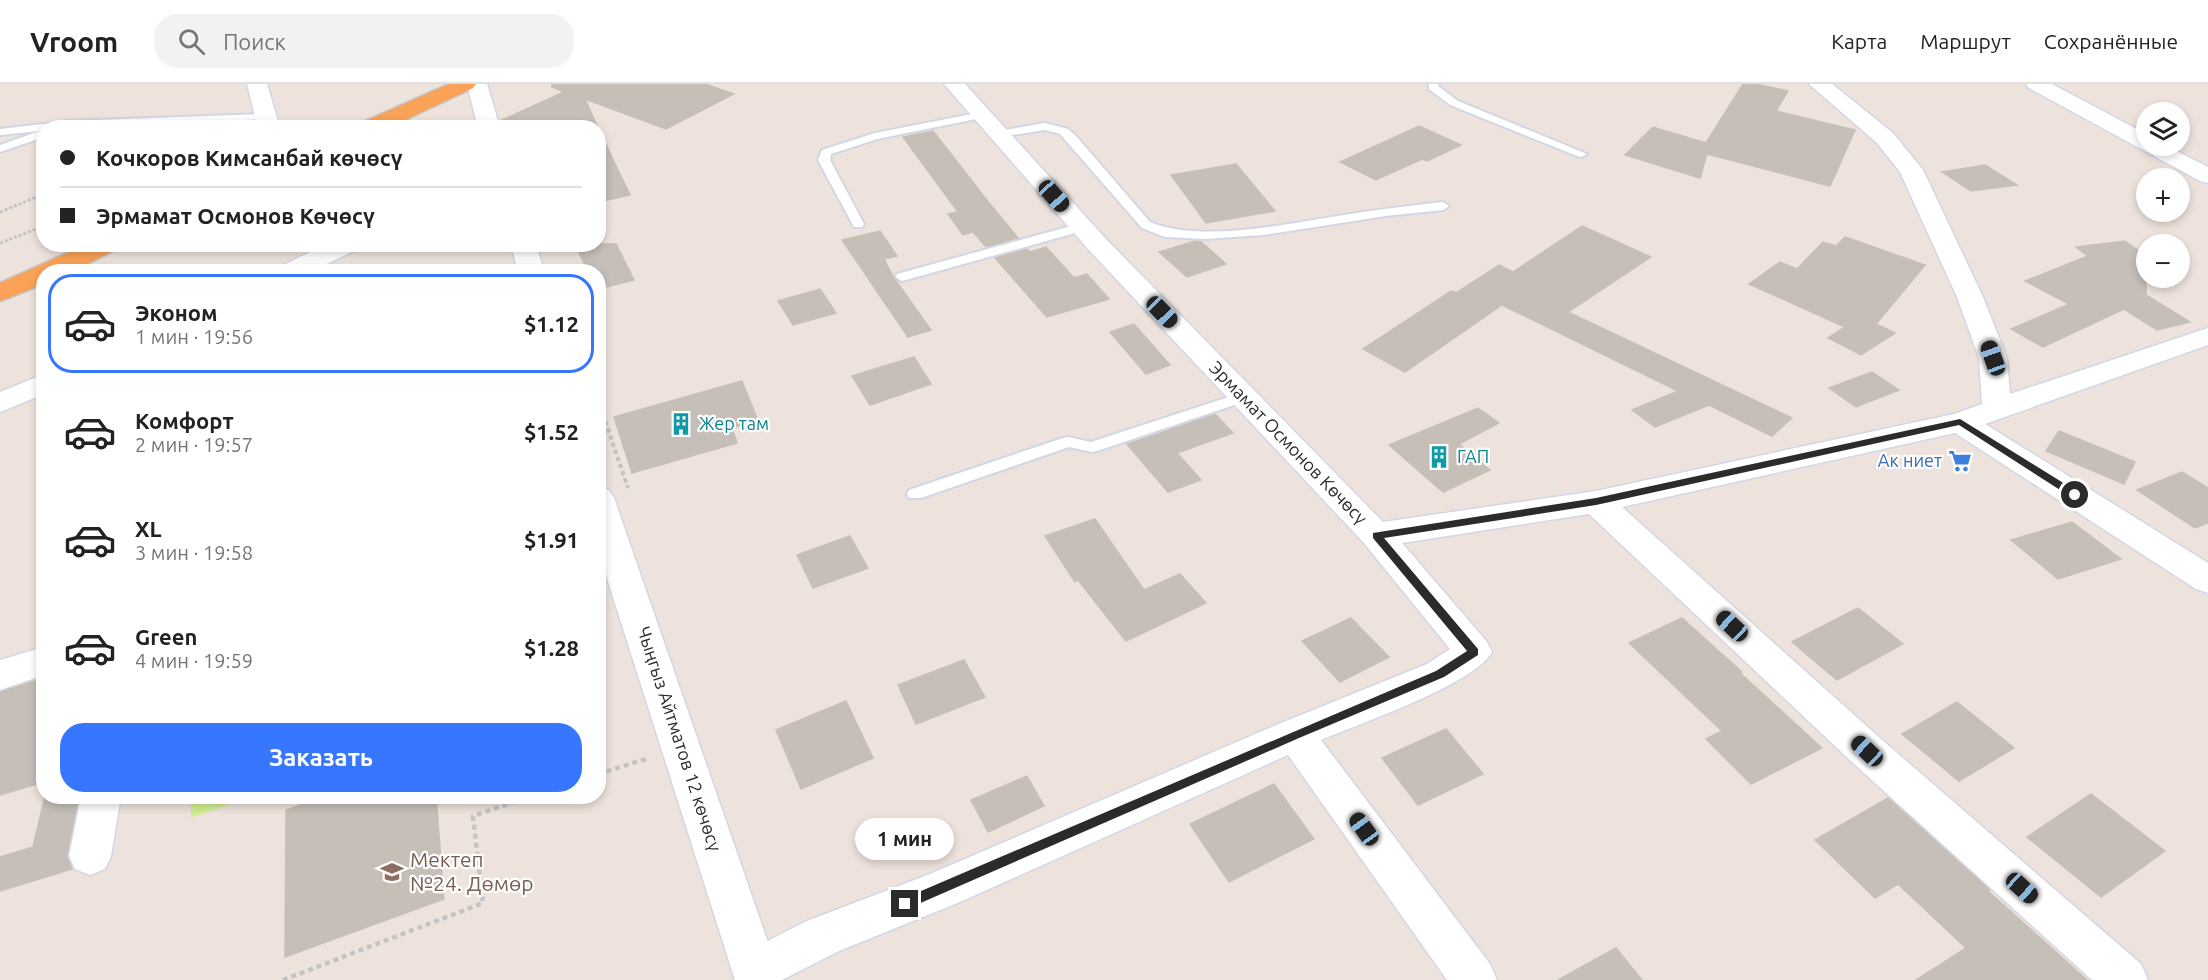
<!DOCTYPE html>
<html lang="ru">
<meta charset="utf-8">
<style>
:root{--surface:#fff;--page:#f2f2f2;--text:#222;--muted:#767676;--line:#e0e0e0;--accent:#3776ff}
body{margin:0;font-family:Ubuntu,sans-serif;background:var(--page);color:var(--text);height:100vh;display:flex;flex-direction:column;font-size:22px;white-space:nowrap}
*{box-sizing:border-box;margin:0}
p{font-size:20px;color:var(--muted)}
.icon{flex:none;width:33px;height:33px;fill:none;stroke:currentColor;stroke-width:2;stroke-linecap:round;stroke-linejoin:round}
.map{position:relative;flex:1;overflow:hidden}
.side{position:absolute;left:36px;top:180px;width:570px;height:540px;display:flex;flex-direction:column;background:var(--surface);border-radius:24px;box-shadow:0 3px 9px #0003}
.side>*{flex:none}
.guide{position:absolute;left:36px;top:36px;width:570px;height:132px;border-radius:24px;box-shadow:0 3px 9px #0003;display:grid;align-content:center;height:132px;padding:0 24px;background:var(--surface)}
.controls{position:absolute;left:2136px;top:18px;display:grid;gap:12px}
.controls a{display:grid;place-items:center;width:54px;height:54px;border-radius:50%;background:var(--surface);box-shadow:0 3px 9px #0003;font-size:30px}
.end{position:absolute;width:27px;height:27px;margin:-14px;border:8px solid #2b2b2b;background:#fff;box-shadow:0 0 0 3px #fff}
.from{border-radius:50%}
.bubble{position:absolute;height:42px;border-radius:21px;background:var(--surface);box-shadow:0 3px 9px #0003;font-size:20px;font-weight:600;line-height:42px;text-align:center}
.car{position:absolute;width:18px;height:36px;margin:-18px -9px;border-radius:8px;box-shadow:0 0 4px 2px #0007;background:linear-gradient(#222 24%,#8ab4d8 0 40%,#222 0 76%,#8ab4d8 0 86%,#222 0)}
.guide b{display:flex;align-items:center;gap:21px;height:57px;font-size:22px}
.guide b+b{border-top:2px solid var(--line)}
.guide i{width:15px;height:15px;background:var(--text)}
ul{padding:10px 0 0;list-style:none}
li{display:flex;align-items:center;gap:18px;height:99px;margin:0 12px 9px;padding:0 12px;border:3px solid transparent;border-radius:24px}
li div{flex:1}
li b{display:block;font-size:22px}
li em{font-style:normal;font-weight:600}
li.on{border-color:var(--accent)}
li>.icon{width:54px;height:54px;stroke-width:1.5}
.action{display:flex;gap:12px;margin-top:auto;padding:12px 24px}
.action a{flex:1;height:69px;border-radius:24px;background:var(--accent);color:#fff;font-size:24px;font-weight:600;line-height:69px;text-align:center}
header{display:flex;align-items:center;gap:36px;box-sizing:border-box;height:84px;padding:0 30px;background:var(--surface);border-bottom:2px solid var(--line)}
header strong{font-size:28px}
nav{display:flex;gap:33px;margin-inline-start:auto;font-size:21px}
.search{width:420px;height:54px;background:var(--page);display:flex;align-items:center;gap:15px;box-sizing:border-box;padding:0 21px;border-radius:24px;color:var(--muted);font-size:22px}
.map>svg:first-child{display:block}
</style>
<header>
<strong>Vroom</strong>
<div class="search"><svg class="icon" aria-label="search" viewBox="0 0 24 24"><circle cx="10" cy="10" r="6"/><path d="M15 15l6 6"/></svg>Поиск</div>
<nav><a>Карта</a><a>Маршрут</a><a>Сохранённые</a></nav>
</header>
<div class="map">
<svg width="2208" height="896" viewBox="0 0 2208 896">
<rect width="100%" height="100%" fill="#ede3dc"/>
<polygon fill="#d2ed92" points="191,712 250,712 250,713 191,734"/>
<g fill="#c5bfb8" stroke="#c8bfb6" stroke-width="1.5">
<polygon points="552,0 705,0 734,10 666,45 585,15 598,44 502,44 500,37 564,8 552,3"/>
<polygon points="1743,0 1756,0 1788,7 1776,27 1855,46 1830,102 1707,70 1700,94 1625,71 1653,43 1706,59"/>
<polygon points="1419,42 1461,61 1427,77 1422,75 1376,96 1340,78"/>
<polygon points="598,44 630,111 598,118"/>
<polygon points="933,47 990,120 1018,154 986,163 973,148 963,151 948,130 958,128 903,53"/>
<polygon points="1236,80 1275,127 1206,139 1171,91"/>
<polygon points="1985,81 2017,101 1971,107 1942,88"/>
<polygon points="1582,142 1651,173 1568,228 1792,334 1772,352 1709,321 1655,343 1632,326 1678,307 1502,221 1405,288 1363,265 1451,207 1456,209 1499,181 1513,188"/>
<polygon points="880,147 897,172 884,175 894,194 931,246 908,253 842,156"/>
<polygon points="1845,153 1925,181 1876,240 1895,249 1861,271 1828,254 1845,243 1749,200 1780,178 1797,185 1823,158 1836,162"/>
<polygon points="1195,157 1200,157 1226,180 1187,193 1159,168"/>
<polygon points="2125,157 2146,172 2146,211 2190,238 2157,246 2124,225 2043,263 2011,245 2069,220 2025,197 2088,172 2076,163"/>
<polygon points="575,160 616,160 634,196 598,205 598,188 588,188"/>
<polygon points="1046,163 1074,194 1087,190 1109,215 1047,233 995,174 1027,165 1030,168"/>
<polygon points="820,205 836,229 793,241 778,217"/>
<polygon points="1134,240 1170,281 1146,290 1110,248"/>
<polygon points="914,273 931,300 870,321 852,292"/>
<polygon points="1872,288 1899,306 1856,323 1829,304"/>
<polygon points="742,297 758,337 732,344 737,359 632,389 614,333"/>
<polygon points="1478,324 1499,339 1459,360 1490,386 1443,408 1389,361"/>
<polygon points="1215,330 1233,349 1177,369 1201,396 1168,408 1127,360"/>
<polygon points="2059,347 2135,378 2124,400 2046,367"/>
<polygon points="2182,388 2208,404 2208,439 2195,444 2137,406"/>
<polygon points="1095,435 1144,506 1180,490 1206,519 1126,557 1078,496 1075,498 1045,452"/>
<polygon points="2072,438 2121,475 2058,495 2011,456"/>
<polygon points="850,452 868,484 813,504 797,471"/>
<polygon points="1858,524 1903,560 1837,596 1792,558"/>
<polygon points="1351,534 1389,573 1340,598 1302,557"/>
<polygon points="1682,534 1742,588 1740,589 1822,664 1751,700 1706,655 1722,647 1629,559"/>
<polygon points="964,576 985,613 916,640 898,601"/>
<polygon points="44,594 44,698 0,711 0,608"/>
<polygon points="846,617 873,674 801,705 776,646"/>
<polygon points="1957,618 2014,664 1959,697 1902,650"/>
<polygon points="1446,645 1483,690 1418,721 1382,674"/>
<polygon points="1027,692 1044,722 988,748 971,716"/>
<polygon points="1274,700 1314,755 1229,798 1190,740"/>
<polygon points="2091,710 2165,767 2101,813 2027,753"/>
<polygon points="45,712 79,712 67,772 72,785 0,807 0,773 33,763"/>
<polygon points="326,712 436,712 444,815 285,873 286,726"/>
<polygon points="1888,714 1990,806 1988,807 2087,896 1916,896 1966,864 1898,800 1875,814 1815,756"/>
<polygon points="1616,864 1642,896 1558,896"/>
</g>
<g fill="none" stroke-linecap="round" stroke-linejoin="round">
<g stroke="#d1d7e4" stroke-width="4">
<g id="service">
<polygon points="1429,0 1439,0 1438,2 1458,17 1587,70 1581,73 1577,72 1450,21 1429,5"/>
<polygon points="982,28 986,29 986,33 877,55 831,70 830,76 864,140 862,143 854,143 818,76 822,66 875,49"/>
<polygon points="266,30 271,33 270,35 44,44 44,53 0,68 0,61 40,47 0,51 0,45 69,37"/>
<path d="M 1045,39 L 1068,45 L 1076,52 L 1150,138 C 1200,159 1285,140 1338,132 C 1373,126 1408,122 1443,118 L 1449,122 L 1443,126 L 1386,132 L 1263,151 L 1205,155 L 1165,153 L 1142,144 L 1060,50 L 1045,46 L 999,53 L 993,50 L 999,47 Z"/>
<polygon points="1082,139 1086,140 1088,143 1086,146 902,197 896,193 897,190"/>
<polygon points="1244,308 1251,313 1249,316 1097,367 1092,368 1069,363 921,414 909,414 907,410 909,406 1063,354 1068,353 1091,358"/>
</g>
</g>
<g stroke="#d1d7e4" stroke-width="3">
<g id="minor">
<polygon points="247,0 267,0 280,44 258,44"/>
<path d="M 944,0 L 965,0 L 1106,155 L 1383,438 L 1596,407 L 1954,330 L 1982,320 L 1979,274 L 1957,213 L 1900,88 L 1877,59 L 1809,0 L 1832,0 L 1893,49 L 1923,86 L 1983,213 L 2007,274 L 2010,310 L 2208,244 L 2208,261 L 1985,340 L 2208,479 L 2208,509 L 2196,505 L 1955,349 L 1622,423 L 1881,655 L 2141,880 L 2148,896 L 2092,896 L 1853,679 L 1589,430 L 1402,459 L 1487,558 L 1492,568 C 1475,600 1359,640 1321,656 L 1490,880 L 1497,896 L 1447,896 L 1288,671 L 960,818 L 839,867 L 782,896 L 738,896 L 733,886 L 740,871 L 807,837 L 930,790 L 1281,639 L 1427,580 L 1450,565 L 1364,459 L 1088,165 Z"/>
<polygon points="2026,0 2052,0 2146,50 2146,62 2167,62 2208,83 2208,99 2200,97 2029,4"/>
<polygon points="327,160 361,160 358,165 310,188 275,188 279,183"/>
<polygon points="44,290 44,310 0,328 0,308"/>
<polygon points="44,563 44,591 0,606 0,576"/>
<polygon points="81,712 121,712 111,772 105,785 90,791 75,785 69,772"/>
</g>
</g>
<g stroke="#d1d7e4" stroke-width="3">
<g id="secondary">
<polygon points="467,0 487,0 500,44 478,44"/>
<polygon points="511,160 536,160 544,188 518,188"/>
<polygon points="598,403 609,406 614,414 781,896 735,896 598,466"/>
</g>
</g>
<g stroke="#c4c4c4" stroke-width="3">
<g id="trunk">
<polygon points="449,0 476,0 473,4 388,44 358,44 361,39"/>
<polygon points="87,160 120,160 117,165 71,188 44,188 44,200 0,217 0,199"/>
</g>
</g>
<g stroke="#c4c4c4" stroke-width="3" stroke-dasharray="3 2" stroke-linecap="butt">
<polyline points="0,128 44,110"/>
<polyline points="0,159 44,142"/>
</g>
<polyline stroke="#c4c4c4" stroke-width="4" stroke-dasharray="4.5 3" stroke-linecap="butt" points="598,316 628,404"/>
<g stroke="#c4c4c4" stroke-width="4.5" stroke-dasharray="5 4" stroke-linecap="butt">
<polyline points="598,690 649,674"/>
<polyline points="283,896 483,819 473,732 531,712"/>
</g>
<use href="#service" fill="#fff" fill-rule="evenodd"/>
<use href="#minor" fill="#fff" fill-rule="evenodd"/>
<use href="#secondary" fill="#fff" fill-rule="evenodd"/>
<use href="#trunk" fill="#faa257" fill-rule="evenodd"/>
</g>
<polygon fill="#2b2b2b" points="1960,335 2078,408 2078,413 2071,413 1959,341 1596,421 1384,454 1478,565 1478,571 1444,593 1299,654 909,824 900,824 898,820 900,816 1436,587 1467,567 1373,454 1373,449 1596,414"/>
<defs>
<g id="building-bare" transform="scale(1.8)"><path d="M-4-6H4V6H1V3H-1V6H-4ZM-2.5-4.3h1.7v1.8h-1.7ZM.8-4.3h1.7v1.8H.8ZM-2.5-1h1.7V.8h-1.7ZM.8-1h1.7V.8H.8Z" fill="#0f9aa8" stroke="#fff" stroke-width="2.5" paint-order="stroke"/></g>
<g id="supermarket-bare" transform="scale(1.8)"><path d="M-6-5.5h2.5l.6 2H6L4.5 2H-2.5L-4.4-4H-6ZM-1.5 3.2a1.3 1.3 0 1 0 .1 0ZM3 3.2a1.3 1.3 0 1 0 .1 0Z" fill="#3f7fe0" stroke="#fff" stroke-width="2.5" paint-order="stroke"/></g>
<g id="school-bare" transform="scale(1.8)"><path d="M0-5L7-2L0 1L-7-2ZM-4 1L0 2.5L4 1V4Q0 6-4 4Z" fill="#8d6e63" stroke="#fff" stroke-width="2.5" paint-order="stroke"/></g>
</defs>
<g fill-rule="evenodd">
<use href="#building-bare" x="681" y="340"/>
<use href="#building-bare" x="1439" y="373"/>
<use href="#supermarket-bare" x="1960" y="377"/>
<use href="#school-bare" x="392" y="788"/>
</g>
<g text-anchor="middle" stroke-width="4.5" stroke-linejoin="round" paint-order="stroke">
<g font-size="18" fill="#0d838f" stroke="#fff" text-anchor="start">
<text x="699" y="346">Жер там</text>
<text x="1457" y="379">ГАП</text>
</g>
<g font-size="18" fill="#2b2b2b" stroke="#fff">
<text transform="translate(1288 359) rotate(46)" y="6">Эрмамат Осмонов Көчөсү</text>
<text transform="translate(679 655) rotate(72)" y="6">Чыңгыз Айтматов 12 көчөсү</text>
</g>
<g font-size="18" fill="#366cbe" stroke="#fff" text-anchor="end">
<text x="1942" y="383">Ак ниет</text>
</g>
<g font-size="21" fill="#785e54" stroke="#fff" text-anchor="start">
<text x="410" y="783">Мектеп<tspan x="410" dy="24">№24. Дөмөр</tspan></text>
</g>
</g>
</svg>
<div class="controls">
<a><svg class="icon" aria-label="layers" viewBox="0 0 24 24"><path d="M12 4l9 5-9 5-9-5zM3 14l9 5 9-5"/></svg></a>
<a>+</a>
<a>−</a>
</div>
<i class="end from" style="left:2075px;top:411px"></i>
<i class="end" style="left:905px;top:820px"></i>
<div class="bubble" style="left:855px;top:734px;width:99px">1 мин</div>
<i class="car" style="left:1054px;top:112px;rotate:138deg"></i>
<i class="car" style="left:1162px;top:228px;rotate:136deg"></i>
<i class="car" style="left:1993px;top:274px;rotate:340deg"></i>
<i class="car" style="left:1732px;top:542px;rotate:313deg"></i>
<i class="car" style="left:1867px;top:667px;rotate:313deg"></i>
<i class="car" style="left:1364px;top:745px;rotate:324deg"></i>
<i class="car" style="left:2022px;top:804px;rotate:132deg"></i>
<div class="guide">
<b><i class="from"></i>Кочкоров Кимсанбай көчөсү</b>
<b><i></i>Эрмамат Осмонов Көчөсү</b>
</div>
<section class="side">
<ul>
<li class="on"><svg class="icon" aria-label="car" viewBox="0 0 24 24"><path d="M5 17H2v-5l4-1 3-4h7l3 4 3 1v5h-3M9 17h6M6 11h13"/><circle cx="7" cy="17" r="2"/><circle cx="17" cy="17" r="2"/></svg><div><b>Эконом</b><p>1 мин · 19:56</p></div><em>$1.12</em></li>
<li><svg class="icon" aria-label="car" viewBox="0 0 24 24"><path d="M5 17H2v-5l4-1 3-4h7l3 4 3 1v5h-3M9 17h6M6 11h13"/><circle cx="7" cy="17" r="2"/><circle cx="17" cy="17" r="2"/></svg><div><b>Комфорт</b><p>2 мин · 19:57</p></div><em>$1.52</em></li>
<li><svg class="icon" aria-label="car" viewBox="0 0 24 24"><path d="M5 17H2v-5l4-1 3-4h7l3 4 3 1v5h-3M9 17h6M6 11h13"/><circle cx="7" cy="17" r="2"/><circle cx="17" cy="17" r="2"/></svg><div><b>XL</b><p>3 мин · 19:58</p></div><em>$1.91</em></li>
<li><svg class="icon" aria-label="car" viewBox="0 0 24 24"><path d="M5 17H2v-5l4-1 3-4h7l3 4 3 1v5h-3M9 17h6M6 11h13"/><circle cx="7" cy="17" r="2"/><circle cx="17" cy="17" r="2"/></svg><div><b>Green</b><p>4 мин · 19:59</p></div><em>$1.28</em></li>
</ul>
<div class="action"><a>Заказать</a></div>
</section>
</div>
